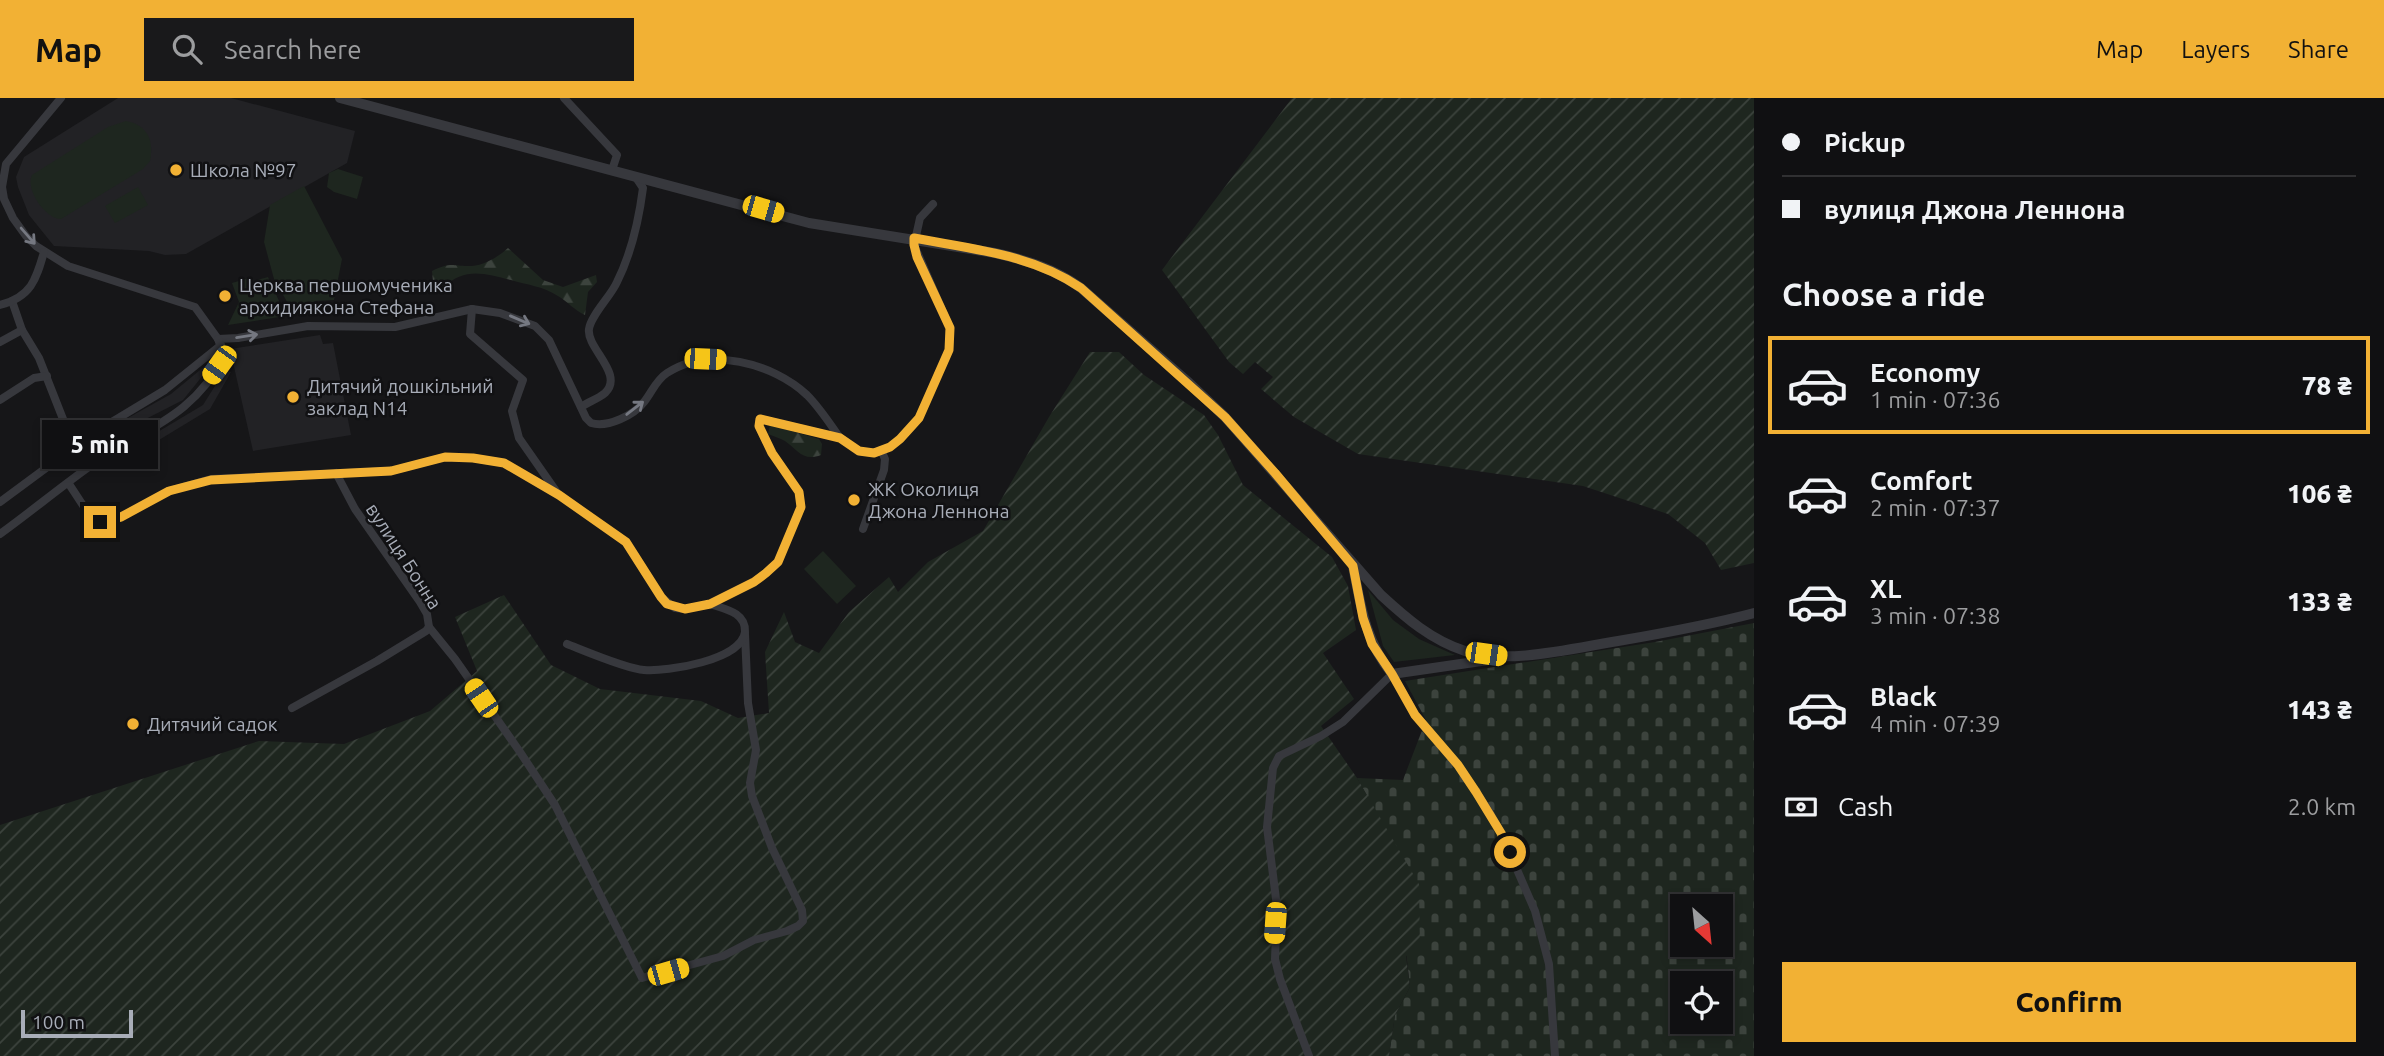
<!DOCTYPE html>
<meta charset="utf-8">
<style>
:root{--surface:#101012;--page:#19191b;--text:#f1f3f6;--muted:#9c9d9f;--line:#303032;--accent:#f2b134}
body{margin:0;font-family:Ubuntu,sans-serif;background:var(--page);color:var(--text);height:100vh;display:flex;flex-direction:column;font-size:26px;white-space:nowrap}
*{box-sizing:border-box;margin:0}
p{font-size:23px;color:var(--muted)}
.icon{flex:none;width:38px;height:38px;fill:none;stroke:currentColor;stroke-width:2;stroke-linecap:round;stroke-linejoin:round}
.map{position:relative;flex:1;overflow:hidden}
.details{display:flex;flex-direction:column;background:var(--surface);width:630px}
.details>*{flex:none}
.guide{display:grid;align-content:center;height:154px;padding:0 28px;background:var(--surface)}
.needle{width:46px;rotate:153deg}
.fabs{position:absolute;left:1670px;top:796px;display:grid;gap:14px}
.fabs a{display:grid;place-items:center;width:63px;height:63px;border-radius:0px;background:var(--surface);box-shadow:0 4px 10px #0003,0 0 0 2px var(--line);font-size:35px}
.scale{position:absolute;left:21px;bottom:18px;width:112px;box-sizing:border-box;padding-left:7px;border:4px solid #a8adb8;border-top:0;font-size:19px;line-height:24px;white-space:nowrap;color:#a8adb8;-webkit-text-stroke:5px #111113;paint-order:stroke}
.end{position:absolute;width:32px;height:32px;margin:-16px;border:9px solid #f2b134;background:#111;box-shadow:0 0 0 4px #111}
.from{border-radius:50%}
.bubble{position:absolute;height:49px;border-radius:0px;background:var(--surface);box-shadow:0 4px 10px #0003,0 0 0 2px var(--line);font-size:23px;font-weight:800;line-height:49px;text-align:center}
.car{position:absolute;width:21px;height:42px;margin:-21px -10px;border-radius:9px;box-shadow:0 0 5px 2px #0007;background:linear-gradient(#f5c518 24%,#345 0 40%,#f5c518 0 76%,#345 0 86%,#f5c518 0)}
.guide b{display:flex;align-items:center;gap:24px;height:66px;font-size:26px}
.guide b+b{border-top:2px solid var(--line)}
.guide i{width:18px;height:18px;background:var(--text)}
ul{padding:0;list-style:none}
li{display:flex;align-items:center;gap:21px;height:98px;margin:0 14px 10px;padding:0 14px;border:4px solid transparent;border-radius:0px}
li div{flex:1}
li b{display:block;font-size:26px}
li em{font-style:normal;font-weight:800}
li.on{border-color:var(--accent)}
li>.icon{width:63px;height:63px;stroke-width:1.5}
h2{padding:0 28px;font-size:32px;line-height:84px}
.pay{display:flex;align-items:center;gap:18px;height:77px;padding:0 28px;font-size:26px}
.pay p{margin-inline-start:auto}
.button{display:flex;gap:14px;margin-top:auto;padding:14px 28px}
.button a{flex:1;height:80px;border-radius:0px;background:var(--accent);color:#111;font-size:28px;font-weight:800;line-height:80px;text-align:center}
header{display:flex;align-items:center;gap:42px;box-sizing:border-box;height:98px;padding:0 35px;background:var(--accent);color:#111}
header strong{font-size:33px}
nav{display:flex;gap:38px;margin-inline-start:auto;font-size:24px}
.search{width:490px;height:63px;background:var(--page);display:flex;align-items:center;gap:18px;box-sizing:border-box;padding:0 24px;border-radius:0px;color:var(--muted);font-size:26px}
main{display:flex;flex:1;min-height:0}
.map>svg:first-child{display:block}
</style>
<header>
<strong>Map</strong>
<div class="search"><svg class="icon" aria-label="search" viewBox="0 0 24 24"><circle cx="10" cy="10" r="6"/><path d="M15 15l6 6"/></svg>Search here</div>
<nav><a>Map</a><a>Layers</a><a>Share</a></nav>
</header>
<main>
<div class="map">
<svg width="1754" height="958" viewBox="0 0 1754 958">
<defs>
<pattern id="forest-firs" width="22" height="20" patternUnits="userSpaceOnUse" patternTransform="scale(1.75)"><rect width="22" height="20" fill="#1e261f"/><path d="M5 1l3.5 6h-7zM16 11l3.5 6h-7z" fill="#3c433d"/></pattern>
<pattern id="cemetery-stones" width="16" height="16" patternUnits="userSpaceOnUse" patternTransform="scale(1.75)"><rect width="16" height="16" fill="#1e261f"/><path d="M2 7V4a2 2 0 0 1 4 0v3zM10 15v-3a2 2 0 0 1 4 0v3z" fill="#3c433d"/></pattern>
<pattern id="garden-furrows" width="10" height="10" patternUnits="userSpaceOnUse" patternTransform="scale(1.75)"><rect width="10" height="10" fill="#1e261f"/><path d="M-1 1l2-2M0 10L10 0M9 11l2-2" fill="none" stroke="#3c433d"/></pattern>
</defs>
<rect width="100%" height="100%" fill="#161618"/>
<g fill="#222225">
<polygon points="118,0 231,0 355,33 347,65 186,156 165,157 149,153 54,148 29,117 18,89 16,79 24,59"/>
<polygon points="320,237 323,246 333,245 351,337 253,353 230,251"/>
<polygon points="205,268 208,271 183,302 95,347 92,340 171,296"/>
<polygon points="225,272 231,274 210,311 154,345 151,338 203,307"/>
</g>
<g fill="#1e261f">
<path d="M 126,23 C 148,27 154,43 150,63 L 143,71 L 61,121 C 45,121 25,91 32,77 L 108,29 Z"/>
<polygon points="338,71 363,79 357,101 334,94 327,89 329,75"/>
<polygon points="304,88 342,161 334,202 315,203 306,217 294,216 274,181 264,144 270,107"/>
<polygon points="138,89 148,107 115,125 105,108"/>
<polygon points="252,179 253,183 268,179 286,218 228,227 239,204 232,185"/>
<polygon points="823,453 856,488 837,506 804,471"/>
<polygon points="1368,492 1393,522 1419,541 1455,557 1394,564 1383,548"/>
</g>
<g fill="url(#forest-firs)">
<path d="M 508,150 L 543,182 L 563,189 L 596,177 L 597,184 L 588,194 L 585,217 C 574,212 568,204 558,198 C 543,188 527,187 511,182 C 487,176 463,168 444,190 L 433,184 L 432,173 C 453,163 452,169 472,168 C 485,167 498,159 508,150 Z"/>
<path d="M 770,327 L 819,341 L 822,346 L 821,357 C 803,364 798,352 785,343 C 780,340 773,338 768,336 Z"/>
</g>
<path fill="url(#cemetery-stones)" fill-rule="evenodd" d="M 1754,525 L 1754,958 L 1389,958 L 1395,917 L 1410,889 L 1394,746 L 1357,680 L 1403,682 L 1426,622 L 1405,583 L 1655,544 ZM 1682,808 L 1720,808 L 1720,847 L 1682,847 ZM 1682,886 L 1720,886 L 1720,924 L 1682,924 Z"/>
<g fill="url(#garden-furrows)">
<polygon points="1292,0 1754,0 1754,465 1721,472 1705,445 1668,416 1583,388 1358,356 1294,319 1261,291 1273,279 1255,264 1243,276 1229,264 1162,172"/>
<polygon points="1090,254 1119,254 1144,277 1204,317 1218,337 1243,387 1332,459 1348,488 1356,532 1323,555 1354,601 1321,628 1357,680 1419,786 1420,851 1406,858 1410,889 1395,917 1389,958 0,958 0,727 259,643 344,646 430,613 477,573 455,519 504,497 551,567 600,591 701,603 738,620 769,615 765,554 784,514 795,544 819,555 849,514 889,479 898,494 928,464 983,433 1049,319"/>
</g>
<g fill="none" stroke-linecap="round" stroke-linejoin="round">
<g stroke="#37383d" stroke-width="8">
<path d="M 61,0 L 6,66 L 2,89 L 4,101 L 13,120 L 26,138 L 36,148 L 68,168 L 195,209 L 218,241 L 238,240 L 308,228 L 395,229 L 472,211 L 500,215 L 535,228 L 549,242 L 586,320 L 591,325 C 608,330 634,317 644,304 C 652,294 656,282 667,275 C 708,248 773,265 807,297 C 820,310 830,326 840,340"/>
<polyline points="564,0 617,57 612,72"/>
<polyline points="12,203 22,232 39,260 74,349"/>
<path d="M 0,207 C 31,199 36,182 44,154"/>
<polyline points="472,211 470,236 523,282 512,313 519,340 556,393"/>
<polyline points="0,244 22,232"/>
<polyline points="0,302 34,280 47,278"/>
<path d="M 581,309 C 588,304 598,301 605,295 C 625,276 586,250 589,231 C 591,217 611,198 617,184 C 631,156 639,121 643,90 L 637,81"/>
<polyline points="69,386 88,415 100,424 121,419 169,393 211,381 391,373 445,359 473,360 504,365 559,397 626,444 661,499 675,510 685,511 710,506 754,484 766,475 778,464 801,409 799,394 772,355 759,329 760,321 840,340 859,353 874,355 890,349 900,341 919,320 949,252 950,230 914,147 920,120 933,106"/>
<polyline points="0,404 92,336 165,292 221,247"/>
<polyline points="863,431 884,372 885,361 881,352"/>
<path d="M 0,436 C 29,415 57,392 86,371 C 139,332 192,322 224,258 L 218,241"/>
<polyline points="429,529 455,561 520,654 555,707 642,880 723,858 754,842 787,833 798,828 803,823 802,812 772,750 752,698 750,685 756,652 748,605 745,536"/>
<path d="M 567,546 C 585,553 627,571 644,572 C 667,574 742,562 745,534 C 746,514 724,511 710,506"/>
<polyline points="292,610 377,563 426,533 429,529 427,516 420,504 355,411 336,375"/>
<polyline points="1309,958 1280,881 1275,861 1277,809 1267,729 1273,670 1279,658 1321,638 1343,624 1392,576 1415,616 1458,667 1490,715 1501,735 1535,813 1549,866 1555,958"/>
</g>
<g stroke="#37383d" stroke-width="10">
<path d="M 340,0 L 809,125 L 995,155 C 1026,162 1055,171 1081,190 L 1187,283 L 1225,319 L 1381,497 C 1406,520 1431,542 1465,553 C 1507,567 1574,550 1618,543 C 1664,535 1709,527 1754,515"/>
<path d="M 1353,468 C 1361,509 1365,542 1392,576 L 1495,561"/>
</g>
</g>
<defs><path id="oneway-shaft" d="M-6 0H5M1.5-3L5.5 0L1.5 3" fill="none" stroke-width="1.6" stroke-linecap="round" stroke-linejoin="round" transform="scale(1.75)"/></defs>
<g stroke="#757881">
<use href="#oneway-shaft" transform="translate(28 138) rotate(49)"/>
<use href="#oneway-shaft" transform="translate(520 222) rotate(23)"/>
<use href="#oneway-shaft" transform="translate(247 238) rotate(-9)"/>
<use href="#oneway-shaft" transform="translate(635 310) rotate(-38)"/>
</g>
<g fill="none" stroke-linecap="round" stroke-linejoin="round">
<path stroke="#f2b134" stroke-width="9" d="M 100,424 L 121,419 L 169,393 L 211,382 L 391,373 L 445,359 L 473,360 L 504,365 L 559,397 L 626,444 L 661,499 L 667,506 L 685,511 L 710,506 L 754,484 L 766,475 L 778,464 L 801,409 L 799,394 L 772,355 L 759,328 L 760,321 L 840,340 L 859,353 L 874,355 L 890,349 L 900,341 L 919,320 L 949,252 L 950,230 L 917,159 L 914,147 L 914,140 C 971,151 1032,156 1081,190 L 1225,319 L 1275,375 L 1353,468 L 1363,520 L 1372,546 L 1392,576 L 1415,617 L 1458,667 L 1476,694 L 1501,735 L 1510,754"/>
</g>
<g fill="#f2b134" stroke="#111113" stroke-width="2.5">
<circle cx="176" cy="72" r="7"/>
<circle cx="225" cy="198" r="7"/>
<circle cx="293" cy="299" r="7"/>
<circle cx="854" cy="402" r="7"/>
<circle cx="133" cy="626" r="7"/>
</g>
<g text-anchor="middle" stroke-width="5" stroke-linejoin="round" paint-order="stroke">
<g font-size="19" fill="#a8adb8" stroke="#111113" text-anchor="start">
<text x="190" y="79">Школа №97</text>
<text x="239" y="194">Церква першомученика<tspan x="239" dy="22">архидиякона Стефана</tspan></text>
<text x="307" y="295">Дитячий дошкільний<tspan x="307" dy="22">заклад N14</tspan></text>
<text x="868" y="398">ЖК Околиця<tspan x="868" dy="22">Джона Леннона</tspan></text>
<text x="147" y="633">Дитячий садок</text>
</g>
<g font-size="19" fill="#a8adb8" stroke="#111113">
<text transform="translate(404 458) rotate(57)" y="7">вулиця Бонна</text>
</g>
</g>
</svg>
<div class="fabs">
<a><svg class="needle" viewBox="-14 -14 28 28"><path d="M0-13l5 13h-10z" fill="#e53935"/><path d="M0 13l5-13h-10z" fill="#9c9d9f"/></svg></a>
<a><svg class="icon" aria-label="locate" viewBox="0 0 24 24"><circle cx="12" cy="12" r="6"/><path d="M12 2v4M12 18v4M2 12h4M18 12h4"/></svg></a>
</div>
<div class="scale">100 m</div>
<i class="end from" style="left:1510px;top:754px"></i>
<i class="end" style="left:100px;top:424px"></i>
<div class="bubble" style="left:42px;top:322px;width:116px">5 min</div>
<i class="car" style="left:763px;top:111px;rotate:106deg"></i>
<i class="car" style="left:705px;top:261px;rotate:92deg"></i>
<i class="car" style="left:219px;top:267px;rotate:216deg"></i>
<i class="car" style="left:1486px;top:556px;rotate:98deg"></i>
<i class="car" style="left:481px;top:600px;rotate:326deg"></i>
<i class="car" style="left:1275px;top:825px;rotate:184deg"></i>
<i class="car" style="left:668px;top:874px;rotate:74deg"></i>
</div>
<section class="details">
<div class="guide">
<b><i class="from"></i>Pickup</b>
<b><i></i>вулиця Джона Леннона</b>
</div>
<h2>Choose a ride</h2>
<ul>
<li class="on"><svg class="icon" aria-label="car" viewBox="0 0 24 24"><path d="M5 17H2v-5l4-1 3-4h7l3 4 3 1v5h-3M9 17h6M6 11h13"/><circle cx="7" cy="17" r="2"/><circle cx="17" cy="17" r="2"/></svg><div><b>Economy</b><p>1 min · 07:36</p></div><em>78 ₴</em></li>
<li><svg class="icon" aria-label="car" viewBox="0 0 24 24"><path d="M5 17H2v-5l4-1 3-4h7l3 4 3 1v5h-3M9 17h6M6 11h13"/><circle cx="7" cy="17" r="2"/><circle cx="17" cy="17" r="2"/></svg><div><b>Comfort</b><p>2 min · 07:37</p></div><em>106 ₴</em></li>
<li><svg class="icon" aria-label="car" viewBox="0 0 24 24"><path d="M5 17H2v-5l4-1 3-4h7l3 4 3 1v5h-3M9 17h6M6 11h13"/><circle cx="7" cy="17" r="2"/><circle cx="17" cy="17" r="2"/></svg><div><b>XL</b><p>3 min · 07:38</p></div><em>133 ₴</em></li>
<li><svg class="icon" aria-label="car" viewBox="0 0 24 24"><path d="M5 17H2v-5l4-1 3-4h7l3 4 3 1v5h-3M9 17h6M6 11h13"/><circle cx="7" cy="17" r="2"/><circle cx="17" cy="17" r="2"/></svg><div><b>Black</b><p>4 min · 07:39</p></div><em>143 ₴</em></li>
</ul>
<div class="pay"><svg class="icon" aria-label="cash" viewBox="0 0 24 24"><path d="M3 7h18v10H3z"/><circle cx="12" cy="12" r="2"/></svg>Cash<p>2.0 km</p></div>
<div class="button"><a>Confirm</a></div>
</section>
</main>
